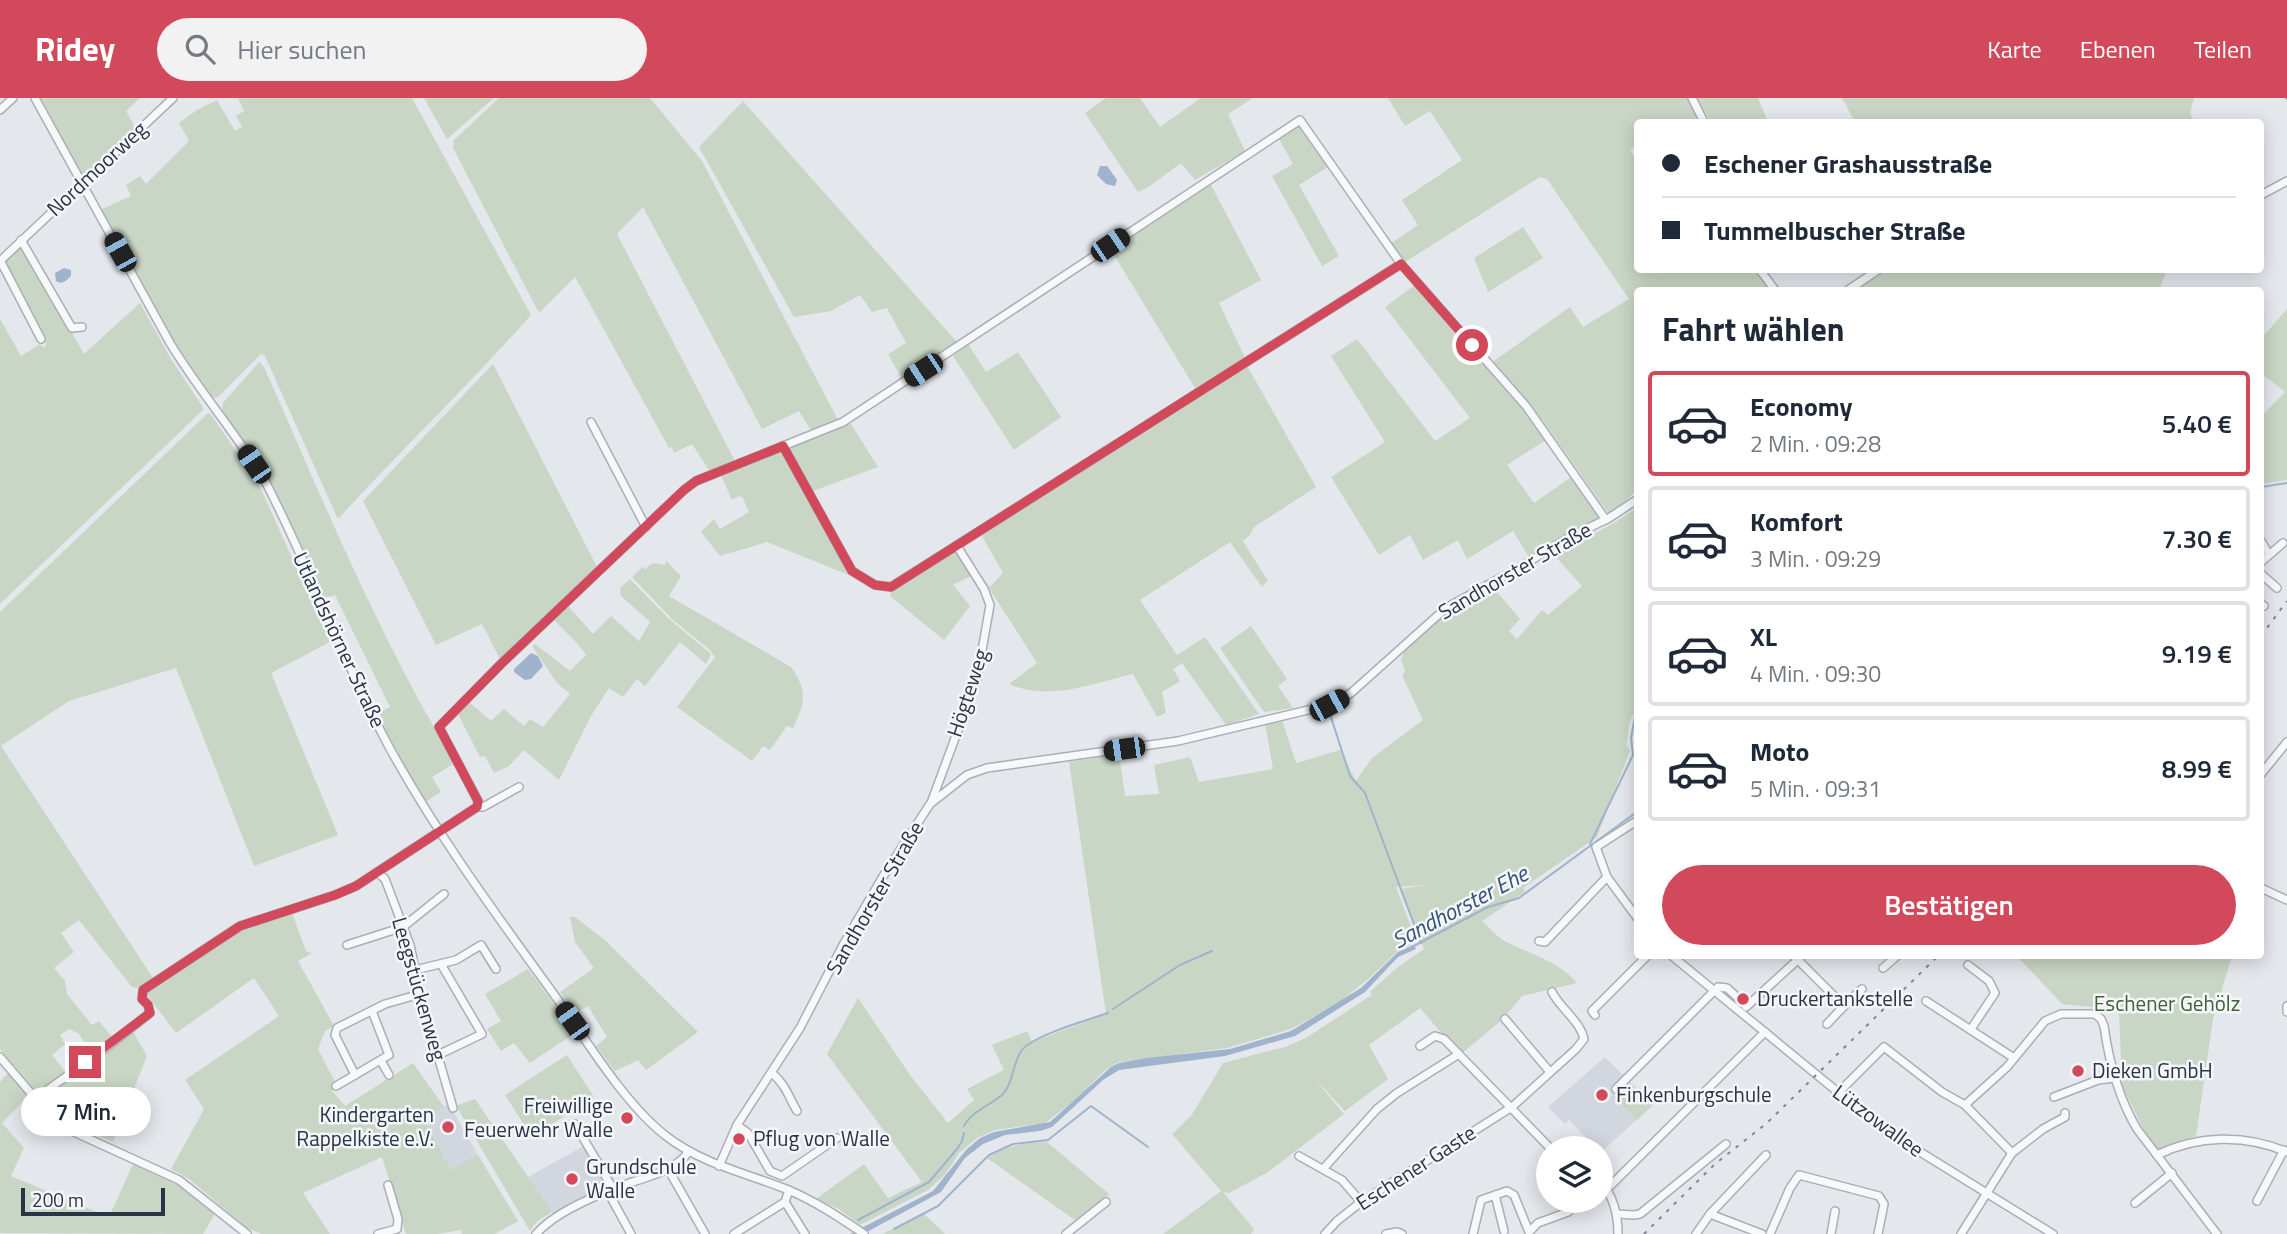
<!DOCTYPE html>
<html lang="de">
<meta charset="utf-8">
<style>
:root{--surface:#fff;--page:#f2f2f3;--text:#1f2937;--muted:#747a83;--line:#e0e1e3;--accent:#d1495b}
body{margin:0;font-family:"Titillium Web",sans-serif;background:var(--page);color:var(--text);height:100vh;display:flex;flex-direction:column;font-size:26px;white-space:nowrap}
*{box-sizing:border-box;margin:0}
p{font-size:23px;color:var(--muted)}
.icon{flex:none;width:38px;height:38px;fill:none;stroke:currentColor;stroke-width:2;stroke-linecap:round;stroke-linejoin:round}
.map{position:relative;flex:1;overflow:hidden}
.side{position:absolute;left:1634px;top:189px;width:630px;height:672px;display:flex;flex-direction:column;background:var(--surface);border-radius:7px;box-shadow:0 4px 18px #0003}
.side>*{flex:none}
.guide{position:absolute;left:1634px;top:21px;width:630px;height:154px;border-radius:7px;box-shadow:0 4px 18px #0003;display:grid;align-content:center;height:154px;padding:0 28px;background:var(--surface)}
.buttons{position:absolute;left:1536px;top:1038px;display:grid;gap:14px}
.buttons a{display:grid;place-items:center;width:77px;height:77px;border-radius:50%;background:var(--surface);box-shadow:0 4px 18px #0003;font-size:35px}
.scale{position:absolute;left:21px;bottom:18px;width:144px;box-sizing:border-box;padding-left:7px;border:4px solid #2b3445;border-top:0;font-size:19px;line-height:24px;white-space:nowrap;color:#2b3445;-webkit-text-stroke:5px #f4f6f9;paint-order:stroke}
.end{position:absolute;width:32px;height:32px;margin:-16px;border:9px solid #d1495b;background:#fff;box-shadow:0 0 0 4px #fff}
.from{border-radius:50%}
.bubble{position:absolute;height:49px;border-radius:24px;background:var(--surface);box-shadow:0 4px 18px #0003;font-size:23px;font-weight:600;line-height:49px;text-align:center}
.car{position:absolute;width:21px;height:42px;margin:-21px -10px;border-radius:9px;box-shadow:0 0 5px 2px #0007;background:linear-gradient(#222 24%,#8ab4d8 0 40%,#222 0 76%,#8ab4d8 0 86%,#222 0)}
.guide b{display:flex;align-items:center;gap:24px;height:66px;font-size:26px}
.guide b+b{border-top:2px solid var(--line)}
.guide i{width:18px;height:18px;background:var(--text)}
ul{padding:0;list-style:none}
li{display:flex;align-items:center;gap:21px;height:105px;margin:0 14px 10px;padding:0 14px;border:4px solid var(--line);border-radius:7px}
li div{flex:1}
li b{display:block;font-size:26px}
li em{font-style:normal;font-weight:600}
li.on{border-color:var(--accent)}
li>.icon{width:63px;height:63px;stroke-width:1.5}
h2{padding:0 28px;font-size:32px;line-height:84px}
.primary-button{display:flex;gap:14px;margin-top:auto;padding:14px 28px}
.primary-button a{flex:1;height:80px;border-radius:42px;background:var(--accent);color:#fff;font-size:28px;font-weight:600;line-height:80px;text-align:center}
header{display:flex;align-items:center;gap:42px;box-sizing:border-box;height:98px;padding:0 35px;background:var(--accent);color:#fff}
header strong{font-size:33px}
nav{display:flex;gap:38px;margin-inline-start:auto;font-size:24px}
.search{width:490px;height:63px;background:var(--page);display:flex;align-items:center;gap:18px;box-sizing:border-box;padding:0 24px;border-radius:38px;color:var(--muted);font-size:26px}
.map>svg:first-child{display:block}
</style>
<header>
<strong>Ridey</strong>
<div class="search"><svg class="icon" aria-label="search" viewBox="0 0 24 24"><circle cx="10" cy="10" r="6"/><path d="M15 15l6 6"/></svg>Hier suchen</div>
<nav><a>Karte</a><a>Ebenen</a><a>Teilen</a></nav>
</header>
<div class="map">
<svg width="2287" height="1136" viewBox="0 0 2287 1136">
<rect width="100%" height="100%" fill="#e4e7ec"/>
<g fill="#d2d6de">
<polygon points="1605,959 1653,1007 1601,1054 1601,1050 1596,1050 1569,1022 1565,1026 1548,1009"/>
<polygon points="449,1006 478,1057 451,1071 423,1020"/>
<polygon points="591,1044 616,1084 553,1116 528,1079"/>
</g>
<g fill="#c9d6c5">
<polygon points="41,0 140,0 126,13 136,31 83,80"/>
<path d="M 238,0 L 412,0 L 531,217 C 469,287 402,351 339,420 L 337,419 L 265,258 L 261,256 L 218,299 L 212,300 L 176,246 L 100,112 L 131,98 L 126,87 L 140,78 L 146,86 L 189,43 L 179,25 L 197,12 L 217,2 L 235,33 L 242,29 L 236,18 L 244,13 Z"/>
<polygon points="424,0 494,0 447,41"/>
<polygon points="499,0 650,0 702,63 838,322 812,334 799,313 762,331 643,109 617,136 735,363 710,374 692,346 674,355 672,349 669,350 575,179 539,215 453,50 454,42"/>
<polygon points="1106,0 1140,0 1160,29 1201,0 1253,0 1228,16 1245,53 1195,82 1181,65 1147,90 1138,94 1085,15"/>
<polygon points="1388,0 1689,0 1701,24 1638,24 1638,48 1630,51 1638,68 1638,172 1753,172 1770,192 1638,192 1638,390 1614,415 1609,416 1543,323 1491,265 1570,209 1583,229 1629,201 1547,81 1540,79 1405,164 1390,146 1418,127 1402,102 1462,62 1430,13 1405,28"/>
<polygon points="1697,0 1758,0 1768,24 1711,24"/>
<polygon points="1842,0 2194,0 2190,15 2194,24 1855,24"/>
<polygon points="743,3 957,244 902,281 888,256 906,245 887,210 872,214 860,197 831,213 794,219 699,49"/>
<polygon points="1300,27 1331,67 1299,87 1339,158 1322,168 1272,78 1293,66 1279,41"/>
<polygon points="1211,87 1261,182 1219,205 1245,260 1195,290 1111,152"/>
<polygon points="1523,129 1543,160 1488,194 1474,160"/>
<polygon points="21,144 84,256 140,205 171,261 204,311 0,506 0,221 21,258 40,246 44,250 46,246 2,164"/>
<polygon points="1884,172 2167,172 2159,192 1852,192"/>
<polygon points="1416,186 1525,311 1546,342 1507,367 1534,405 1571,379 1601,420 1529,459 1513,433 1467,461 1458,442 1423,462 1410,437 1379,457 1331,379 1385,344 1331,258 1357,241 1435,343 1470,320 1385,209"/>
<polygon points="2287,211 2287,382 2261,386 2261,319 2285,294 2261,275 2261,241"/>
<polygon points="968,246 986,274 1018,254 1061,319 1014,352 953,258"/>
<path d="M 259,264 L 264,269 C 323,402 379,540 455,665 L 432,679 L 441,694 L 424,705 L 377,616 L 390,609 L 335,497 L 324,500 L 278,399 L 222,311 L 223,305 Z"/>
<polygon points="493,266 597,469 500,561 482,526 436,547 363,403"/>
<path d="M 1246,266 L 1316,389 L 1254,429 L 1250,437 L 1243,443 L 1268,483 L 1262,489 L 1230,444 L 1140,502 L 1177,557 L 1205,539 L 1259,616 L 1226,627 L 1182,565 L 1173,571 L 1180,583 L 1162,594 L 1166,615 L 1157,619 L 1133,576 C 1095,585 1047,604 1009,586 L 1037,565 L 989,490 L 1003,475 L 982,438 L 987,432 Z"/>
<polygon points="210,315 260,389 330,544 271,575 338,737 254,768 176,570 69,603 1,648 153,880 140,890 132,889 79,822 61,835 74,854 54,870 65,883 67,896 92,927 99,923 113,940 91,956 79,936 69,931 60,937 65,946 52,957 66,974 39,992 33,990 0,951 0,514 207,316"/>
<polygon points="845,326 851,326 878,369 813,393 788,350"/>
<polygon points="780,351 784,353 852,475 849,477 767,444 720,458 701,434 714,421 720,431 749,414 743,400 739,398 732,402 720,375"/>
<path d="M 1638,409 L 1638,613 C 1626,620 1630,635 1626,647 L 1630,652 L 1597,739 L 1523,790 L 1525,794 L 1482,823 C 1489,829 1496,838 1503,842 C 1528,856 1558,862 1577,885 L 1522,898 L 1503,921 L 1460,957 L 1420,910 L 1369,947 L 1388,981 L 1345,1013 L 1313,979 L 1344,1016 L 1268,1074 L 1229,1095 L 1223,1094 L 1254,1131 L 1251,1136 L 1163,1136 L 1221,1093 L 1172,1036 L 1191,1018 L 1223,965 L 1288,948 L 1309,938 L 1370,898 L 1371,900 L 1371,893 L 1398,869 L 1424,851 L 1399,791 L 1425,787 L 1396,789 L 1417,844 L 1398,853 L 1368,881 L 1338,905 L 1291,931 L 1227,950 L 1119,964 L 1105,972 L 1075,1002 L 1045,1025 L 995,1032 L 977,1040 L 959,1055 L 945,1077 L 928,1092 L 860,1127 L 839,1111 L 816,1101 L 864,1066 L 888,1100 L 922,1084 L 827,956 L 858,900 L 910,977 L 948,1025 L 974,1002 L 967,991 L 1004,972 L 992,947 L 1027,933 L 1032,944 L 1106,916 L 1069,664 L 1119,656 L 1125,698 L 1159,696 L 1154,667 L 1190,659 L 1199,684 L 1273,671 L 1265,626 L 1282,622 L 1296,665 L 1340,652 L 1356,683 L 1372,660 L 1423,622 L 1402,577 L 1405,573 L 1401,562 L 1405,552 L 1436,522 L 1493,489 L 1520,521 L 1509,533 L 1517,541 L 1542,512 L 1548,517 L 1582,488 L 1554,457 L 1614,425 Z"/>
<polygon points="957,452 973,477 953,487 970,508 944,542 891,499 890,496 895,489"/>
<path d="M 666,463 L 681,478 L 669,498 L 791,569 C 808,593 805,605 793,630 L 787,628 L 770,652 L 763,648 L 752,663 L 677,609 L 715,559 L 710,552 L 673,522 L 632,479 L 643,469 L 645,471 L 653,465 L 665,467 Z"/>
<polygon points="630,481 668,520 711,556 706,566 680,544 645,588 637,581 623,599 609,590 591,618 559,682 524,652 509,668 494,675 485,658 480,659 457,614 468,603 491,623 504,611 524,628 530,621 543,629 570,596 557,585 532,548 535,546 570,573 586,557 577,545 553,521 567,507 593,536 611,518 639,543 650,524 621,498 620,490"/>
<polygon points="1251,528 1287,581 1278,588 1293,610 1264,614 1220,550"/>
<polygon points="292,815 306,853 312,855 298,863 334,928 325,933 318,951 335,984 332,993 345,1008 413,965 444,1009 423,1020 451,1071 478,1057 518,1123 495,1136 462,1136 461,1132 437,1136 406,1136 382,1059 303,1095 330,1136 262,1136 247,1130 189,1081 171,1071 204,1011 185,982 279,918 254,880 176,935 147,897 147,895 217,844 252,827"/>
<polygon points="570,819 575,819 606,843 698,934 646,972 638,962 615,973 596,948 607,939 588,908 575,915 560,894 594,870 575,844"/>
<polygon points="2017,858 2232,858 2213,921 2196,1038 2158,1053 2144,1033 2122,987 2119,912 2062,906"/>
<polygon points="528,871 575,935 530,965 514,945 501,953 487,931 501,923 485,896"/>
<polygon points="131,935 134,935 147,958 113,1044 63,1023 46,1002 49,993"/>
<polygon points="567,957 594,999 532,1039 505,997"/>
<polygon points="10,973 29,997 2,1025 24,1050 11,1078 109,1119 133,1066 184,1090 216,1114 203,1136 0,1135 0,984"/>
<polygon points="1634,988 1653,1007 1637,1022 1618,1003"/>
<polygon points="475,1001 552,1114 536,1124 530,1133 458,1011 458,1007"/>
<path d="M 1047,1044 L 1109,1096 L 1091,1113 L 1075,1122 L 987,1060 C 1007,1047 1024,1045 1047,1044 Z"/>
<polygon points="923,1115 945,1136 883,1136"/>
</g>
<g fill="#9fb4cc">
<polygon points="1100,68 1107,68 1117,82 1115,88 1106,86 1097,77"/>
<path d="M 64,170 L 71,172 L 71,178 C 66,183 62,187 56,183 L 55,175 Z"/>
<polygon points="531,555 538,558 543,568 531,581 525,582 514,574 514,571"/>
<polygon points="1413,847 1416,851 1398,859 1365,894 1295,938 1225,958 1119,972 1103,982 1052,1029 1040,1033 1005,1037 983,1046 965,1060 941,1094 863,1136 850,1136 933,1093 966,1052 980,1040 994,1034 1050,1024 1111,969 1119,965 1146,960 1230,951 1291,933 1361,890 1398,854"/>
</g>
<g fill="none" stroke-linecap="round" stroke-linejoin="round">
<g stroke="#9fb4cc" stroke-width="2">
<polyline points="2261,389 2287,385"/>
<polyline points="1329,613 1350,678 1365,695 1421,845"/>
<polyline points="1590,746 1633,657 1631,640 1635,619 1638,617"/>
<polyline points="1412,849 1488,809 1519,800 1638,713"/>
<polyline points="1113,911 1180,867 1212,853"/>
<path d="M 964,1028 C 971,1014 990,1007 1002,997 C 1014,985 1012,965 1022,952 C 1034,937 1088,922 1108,915"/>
<polyline points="858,1122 929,1084 957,1051 962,1043 964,1035"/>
<polyline points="894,1131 938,1108 989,1057 1013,1046 1048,1042 1091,1008 1148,1049"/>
</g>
<g stroke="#a9aeb7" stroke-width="10">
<g id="minor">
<path d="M 35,0 L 170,245 C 199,293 236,335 265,383 C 310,469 342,561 388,647 C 437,737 498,819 558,902 C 588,945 625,1006 666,1038 C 702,1066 746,1075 786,1091 C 815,1103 839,1119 864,1136"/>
<polyline points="1692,0 1704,24"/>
<polyline points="0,12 13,0"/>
<polyline points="2261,97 2287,83"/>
<polyline points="21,142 72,230 82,229"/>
<polyline points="0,162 41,241"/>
<polyline points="0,163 173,0"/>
<polyline points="1760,172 1775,192"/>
<polyline points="1848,192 1878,172"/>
<polyline points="591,324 646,429"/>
<polyline points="783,348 852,473 875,487 891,489 1401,166"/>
<polyline points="2261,443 2269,456"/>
<polyline points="2261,464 2283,445"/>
<polyline points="2261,476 2277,490"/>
<polyline points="2261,506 2264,508"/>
<polyline points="2261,676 2287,644"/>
<polyline points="931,705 977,581 990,507 984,491 957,448"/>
<polyline points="477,709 483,709 519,689"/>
<polyline points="1638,722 1596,749 1607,779 1638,821"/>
<polyline points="377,774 385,781 410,847 420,896 453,1010"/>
<polyline points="2261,790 2287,802"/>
<polyline points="1539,843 1545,844 1607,779"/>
<polyline points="347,847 403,829 444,796"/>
<polyline points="1672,858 1883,1031 2053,1136"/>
<polyline points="1794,858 1844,908 1827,926"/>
<polyline points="1968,867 1989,883 1995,895 1971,931"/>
<polyline points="1883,870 1897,858"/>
<polyline points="415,872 456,862 481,847 496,871"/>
<polyline points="1926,903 2014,960"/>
<polyline points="1844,908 1862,891"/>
<polyline points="2287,908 2287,914"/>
<polyline points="1746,909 1802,858"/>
<polyline points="372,913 389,957 355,977 335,937 337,930 385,906 420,896"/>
<polyline points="1595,917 1592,913 1647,858"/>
<polyline points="1505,921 1550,974"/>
<polyline points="1420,948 1435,938 1444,941 1550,1050"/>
<polyline points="438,957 482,936 441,866"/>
<polyline points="0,959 53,1021 63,1029 179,1082 247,1136"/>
<polyline points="381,963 389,977"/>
<path d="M 772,975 C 786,987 788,998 797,1013"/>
<polyline points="336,988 355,977"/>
<polyline points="1616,991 1718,889 1727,890 1747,908"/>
<polyline points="1838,995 1884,949 1942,994 1965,1007 2012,1055"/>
<polyline points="2054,999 2098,982 2114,980"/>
<polyline points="36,1000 102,953 150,915 148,907 142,901 143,892 240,828 335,797 356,788 477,709 478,703 439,629 501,566 684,392 696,383 843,324 1300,22 1401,166 1526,308 1606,422"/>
<path d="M 1965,1007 L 2007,969 L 2045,923 L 2061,916 L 2095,916 L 2101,921 L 2104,928 C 2109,964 2118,999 2137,1031 L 2217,1136"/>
<polyline points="575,1026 613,1091"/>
<polyline points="737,1027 748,1035 770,1073 782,1078 837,1040"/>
<path d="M 2157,1057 C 2198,1037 2245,1036 2287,1054"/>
<polyline points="1299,1058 1342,1082 1361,1104"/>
<polyline points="719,1068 737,1027 800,930 843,847 882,780 930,706 967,677 987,670 1178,643 1329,607 1351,595 1446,510 1517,471 1568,440 1609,420 1638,401"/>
<polyline points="668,1071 705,1136"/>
<polyline points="1323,1071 1377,1011 1397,995 1459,956"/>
<path d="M 1601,1084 C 1614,1099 1618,1117 1618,1136"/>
<polyline points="1607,1091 1765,934"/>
<polyline points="608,1094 631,1136"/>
<polyline points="1495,1097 1504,1133"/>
<polyline points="2257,1103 2284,1052"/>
<polyline points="785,1104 805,1136"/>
<polyline points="2135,1105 2172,1075"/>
<polyline points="1617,1116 1634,1117 1640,1116 1726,1046"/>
<polyline points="1710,1116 1762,1136"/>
<polyline points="378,1136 397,1131 398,1121 388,1087"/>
<path d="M 536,1136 C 556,1113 599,1096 627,1086 C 649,1078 676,1073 689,1053"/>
<polyline points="734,1136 785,1104 789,1092"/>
<polyline points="1066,1136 1106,1104"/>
<path d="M 1325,1136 L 1337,1123 L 1361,1104 L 1512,1009 L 1576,951 L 1584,941 C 1580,923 1560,910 1552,894"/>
<polyline points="1386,1136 1397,1134 1402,1136"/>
<polyline points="1473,1136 1481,1102 1507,1093 1514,1097 1529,1134 1538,1125 1568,1114 1582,1102"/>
<polyline points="1696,1136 1710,1116 1766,1057"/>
<polyline points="1770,1136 1790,1090 1799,1077 1879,1098 1884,1106 1878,1136"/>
<polyline points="1831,1136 1835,1113"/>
<polyline points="1961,1136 2012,1055 2043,1031 2065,1019 2065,1015"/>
</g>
</g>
<use href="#minor" stroke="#f7f8fa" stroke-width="7"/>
<g stroke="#7d8696" stroke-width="2" stroke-dasharray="3.5 7" stroke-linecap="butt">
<polyline points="2286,0 2287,1"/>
<polyline points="2261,538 2287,503"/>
<polyline points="1644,1136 1715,1066 1767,1025 1938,858"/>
</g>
</g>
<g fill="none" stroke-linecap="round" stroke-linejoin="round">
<polyline stroke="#d1495b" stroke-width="9" points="85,964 150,915 148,907 142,901 143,892 240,828 335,797 356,788 477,709 478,703 439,629 501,566 684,392 696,383 783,348 852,473 875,487 891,489 1401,166 1472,247"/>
</g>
<g fill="#d1495b" stroke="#f4f6f9" stroke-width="2.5">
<circle cx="1743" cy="901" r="7"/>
<circle cx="2078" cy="973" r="7"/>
<circle cx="1602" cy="997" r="7"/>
<circle cx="627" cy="1020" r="7"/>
<circle cx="448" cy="1029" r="7"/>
<circle cx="739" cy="1041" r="7"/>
<circle cx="572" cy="1081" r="7"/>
</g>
<g text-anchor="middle" stroke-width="5" stroke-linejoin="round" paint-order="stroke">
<g font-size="21" fill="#2b3445" stroke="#f4f6f9">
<text transform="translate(97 71) rotate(-43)" y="7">Nordmoorweg</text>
<text transform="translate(1515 473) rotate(-30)" y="7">Sandhorster Straße</text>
<text transform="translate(339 542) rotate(65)" y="7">Utlandshörner Straße</text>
<text transform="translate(968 595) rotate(-72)" y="7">Högteweg</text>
<text transform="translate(875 800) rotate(-60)" y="7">Sandhorster Straße</text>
<text transform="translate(419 891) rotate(74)" y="7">Leegstückenweg</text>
<text transform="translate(1878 1023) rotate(36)" y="7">Lützowallee</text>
<text transform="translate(1416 1070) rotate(-33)" y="7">Eschener Gaste</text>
</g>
<g font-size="21" fill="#2b3445" stroke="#f4f6f9" text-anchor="start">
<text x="1757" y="908">Druckertankstelle</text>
<text x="2092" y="980">Dieken GmbH</text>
<text x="1616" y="1004">Finkenburgschule</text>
<text x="613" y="1015" text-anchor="end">Freiwillige<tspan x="613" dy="24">Feuerwehr Walle</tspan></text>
<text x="434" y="1024" text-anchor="end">Kindergarten<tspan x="434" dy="24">Rappelkiste e.V.</tspan></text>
<text x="753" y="1048">Pflug von Walle</text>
<text x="586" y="1076">Grundschule<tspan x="586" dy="24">Walle</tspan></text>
</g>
<g font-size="21" fill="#3f6138" stroke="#f4f6f9">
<text x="2167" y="913">Eschener Gehölz</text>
</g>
<g font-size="23" font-style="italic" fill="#34527a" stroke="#f4f6f9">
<text transform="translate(1460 809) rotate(-28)" y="8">Sandhorster Ehe</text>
</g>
</g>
</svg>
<div class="buttons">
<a><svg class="icon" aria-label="layers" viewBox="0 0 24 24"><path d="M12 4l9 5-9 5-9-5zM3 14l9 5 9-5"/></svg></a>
</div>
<div class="scale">200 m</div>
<i class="end from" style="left:1472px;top:247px"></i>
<i class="end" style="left:85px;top:964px"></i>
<div class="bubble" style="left:21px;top:989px;width:130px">7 Min.</div>
<i class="car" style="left:1110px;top:147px;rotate:56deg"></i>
<i class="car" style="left:120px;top:154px;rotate:331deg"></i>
<i class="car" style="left:923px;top:272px;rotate:237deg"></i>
<i class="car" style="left:254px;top:366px;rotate:326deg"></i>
<i class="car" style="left:1329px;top:607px;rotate:62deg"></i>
<i class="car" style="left:1124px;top:651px;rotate:262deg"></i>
<i class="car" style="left:572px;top:923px;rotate:324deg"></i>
<div class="guide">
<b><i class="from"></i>Eschener Grashausstraße</b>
<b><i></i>Tummelbuscher Straße</b>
</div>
<section class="side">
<h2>Fahrt wählen</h2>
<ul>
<li class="on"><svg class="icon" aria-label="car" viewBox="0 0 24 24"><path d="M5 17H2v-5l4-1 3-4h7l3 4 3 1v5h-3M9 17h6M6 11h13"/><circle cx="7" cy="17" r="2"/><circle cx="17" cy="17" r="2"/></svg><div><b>Economy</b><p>2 Min. · 09:28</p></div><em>5.40 €</em></li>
<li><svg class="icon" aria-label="car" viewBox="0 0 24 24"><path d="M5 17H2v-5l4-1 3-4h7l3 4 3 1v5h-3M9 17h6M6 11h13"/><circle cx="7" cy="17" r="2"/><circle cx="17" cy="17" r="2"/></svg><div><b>Komfort</b><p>3 Min. · 09:29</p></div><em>7.30 €</em></li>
<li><svg class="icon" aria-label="car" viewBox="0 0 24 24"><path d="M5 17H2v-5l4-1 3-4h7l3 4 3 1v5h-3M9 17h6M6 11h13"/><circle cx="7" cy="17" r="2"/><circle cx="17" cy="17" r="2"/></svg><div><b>XL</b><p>4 Min. · 09:30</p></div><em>9.19 €</em></li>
<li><svg class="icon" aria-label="car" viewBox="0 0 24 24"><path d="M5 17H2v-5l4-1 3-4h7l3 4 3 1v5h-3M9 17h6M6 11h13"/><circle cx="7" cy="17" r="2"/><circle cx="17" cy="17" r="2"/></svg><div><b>Moto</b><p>5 Min. · 09:31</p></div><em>8.99 €</em></li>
</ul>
<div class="primary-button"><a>Bestätigen</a></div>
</section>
</div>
